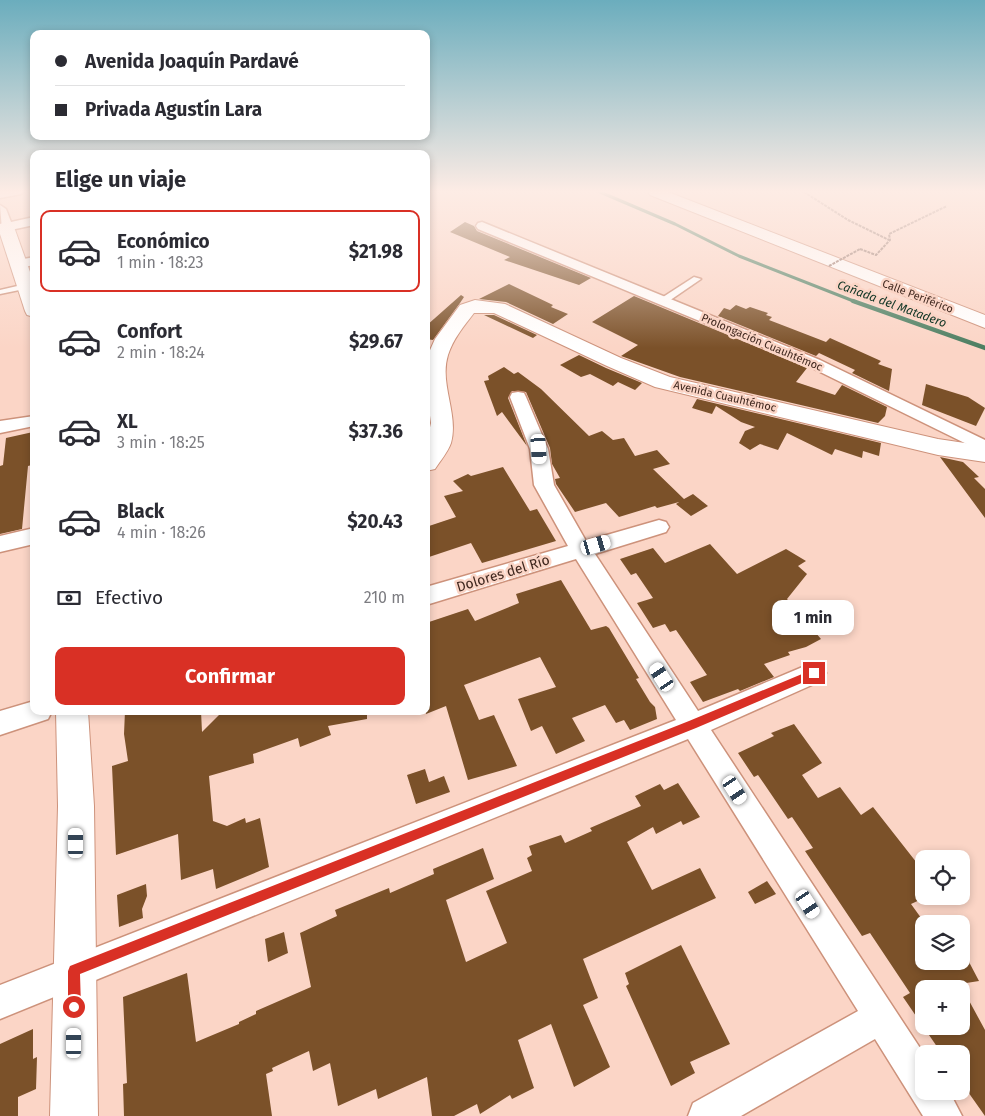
<!DOCTYPE html>
<html lang="es">
<meta charset="utf-8">
<style>
:root{--surface:#fff;--page:#f7f7f7;--text:#2b2b33;--muted:#7c7c81;--line:#e1e1e2;--accent:#d93025}
body{margin:0;font-family:"Fira Sans",sans-serif;background:var(--page);color:var(--text);height:100vh;display:flex;flex-direction:column;font-size:19px;white-space:nowrap}
*{box-sizing:border-box;margin:0}
p{font-size:16px;color:var(--muted)}
.icon{flex:none;width:28px;height:28px;fill:none;stroke:currentColor;stroke-width:2;stroke-linecap:round;stroke-linejoin:round}
.map{position:relative;flex:1;overflow:hidden}
.panel{position:absolute;left:30px;top:150px;width:400px;height:565px;display:flex;flex-direction:column;background:var(--surface);border-radius:10px;box-shadow:0 2px 8px #0003}
.panel>*{flex:none}
.guide{position:absolute;left:30px;top:30px;width:400px;height:110px;border-radius:10px;box-shadow:0 2px 8px #0003;display:grid;align-content:center;height:110px;padding:0 25px;background:var(--surface)}
.controls{position:absolute;left:915px;top:850px;display:grid;gap:10px}
.controls a{display:grid;place-items:center;width:55px;height:55px;border-radius:10px;background:var(--surface);box-shadow:0 2px 8px #0003;font-size:25px}
.end{position:absolute;width:22px;height:22px;margin:-11px;border:6px solid #d93025;background:#fff;box-shadow:0 0 0 2px #fff}
.from{border-radius:50%}
.bubble{position:absolute;height:35px;border-radius:10px;background:var(--surface);box-shadow:0 2px 8px #0003;font-size:16px;font-weight:700;line-height:35px;text-align:center}
.car{position:absolute;width:15px;height:30px;margin:-15px -8px;border-radius:6px;box-shadow:0 0 4px 1px #0007;background:linear-gradient(#fff 24%,#345 0 40%,#fff 0 76%,#345 0 86%,#fff 0)}
.guide b{display:flex;align-items:center;gap:18px;height:48px;font-size:19px}
.guide b+b{border-top:1px solid var(--line)}
.guide i{width:12px;height:12px;background:var(--text)}
ul{padding:0;list-style:none}
li{display:flex;align-items:center;gap:15px;height:82px;margin:0 10px 8px;padding:0 15px;border:2px solid transparent;border-radius:10px}
li div{flex:1}
li b{display:block;font-size:19px}
li em{font-style:normal;font-weight:700}
li.selected{border-color:var(--accent)}
li>.icon{width:45px;height:45px;stroke-width:1.5}
h2{padding:0 25px;font-size:22px;line-height:60px}
.pay{display:flex;align-items:center;gap:12px;height:55px;padding:0 25px;font-size:19px}
.pay p{margin-inline-start:auto}
.primary-button{display:flex;gap:10px;margin-top:auto;padding:10px 25px}
.primary-button a{flex:1;height:58px;border-radius:10px;background:var(--accent);color:#fff;font-size:20px;font-weight:700;line-height:58px;text-align:center}
.map>svg:first-child{display:block}
</style>
<div class="map">
<svg width="985" height="1116" viewBox="0 0 985 1116">
<rect width="100%" height="100%" fill="#fbd5c6"/>
<g fill="none" stroke-linecap="round" stroke-linejoin="round">
<polyline stroke="#4b7e61" stroke-width="3" points="600,192 675,224 739,256 856,302"/>
<polyline stroke="#4b7e61" stroke-width="4.5" points="853,301 985,348"/>
</g>
<g fill="#7b5129" fill-rule="evenodd">
<polygon points="465,222 474,226 477,231 591,278 579,285 504,260 510,257 450,232"/>
<polygon points="509,284 553,305 551,307 568,314 553,324 506,302 479,299"/>
<polygon points="461,295 464,297 460,303 433,340 426,339 426,326"/>
<polygon points="634,296 807,368 796,382 835,395 842,385 887,407 885,416 878,423 680,377 621,356 638,345 592,322"/>
<polygon points="736,305 746,309 750,307 768,313 766,315 772,317 769,320 782,325 826,342 830,338 881,361 878,364 892,369 889,391 852,373 855,370 819,353 816,356 718,316 724,308 730,310"/>
<polygon points="484,315 494,315 537,335 533,338"/>
<polygon points="579,355 606,368 642,383 635,390 618,382 613,386 590,374 581,377 560,365"/>
<polygon points="504,367 514,374 518,372 541,389 589,436 602,431 613,440 624,438 635,456 657,450 670,464 653,469 684,499 693,494 708,506 691,516 676,504 679,502 657,508 655,506 619,517 606,503 575,512 556,484 555,479 560,478 552,464 550,448 526,392 512,391 508,398 527,446 502,412 497,416 484,381 489,380 488,376"/>
<polygon points="926,384 968,397 985,408 976,426 922,405"/>
<polygon points="697,399 881,443 879,456 863,451 862,458 835,449 832,455 787,433 778,450 760,444 750,450 739,443 745,431 755,427 741,422 716,406 712,414 692,408"/>
<polygon points="33,432 32,465 28,466 22,529 0,534 0,466 3,465 6,438"/>
<polygon points="940,457 963,462 979,477 974,478 985,489 985,518"/>
<polygon points="503,467 530,511 537,509 556,541 482,563 471,543 426,558 426,527 456,517 444,496 463,491 453,481 468,474 471,476"/>
<polygon points="710,544 737,574 786,549 806,561 798,566 807,574 787,599 821,639 806,647 788,652 790,655 764,664 774,677 740,691 738,689 703,702 690,682 707,675 676,630 670,632 665,624 653,628 637,603 653,598 636,573 631,575 620,559 653,548 665,563"/>
<polygon points="561,580 591,630 606,626 609,628 639,678 636,679 650,702 655,707 657,719 630,730 624,720 616,723 605,705 572,718 585,741 556,754 542,726 531,731 518,699 556,687 540,657 464,685 479,720 494,715 517,766 468,780 446,706 426,714 426,623 468,609 475,621 519,603 516,594"/>
<polygon points="125,711 201,711 202,732 223,711 367,711 367,719 328,726 331,735 300,747 298,738 253,754 254,763 209,776 213,821 227,826 245,818 246,823 260,818 269,867 216,889 213,869 181,880 178,834 116,855 112,766 128,761 124,734"/>
<path d="M 794,724 L 822,763 L 802,775 L 818,798 L 840,787 L 861,815 L 873,807 L 924,872 L 924,898 L 911,904 L 924,922 L 924,961 L 969,962 L 979,981 L 960,984 L 985,1030 L 985,1116 L 961,1082 L 961,1054 L 942,1054 L 903,997 L 910,993 L 870,933 L 862,936 L 805,851 L 813,848 L 792,817 L 788,819 L 758,775 L 754,777 L 738,753 L 774,736 L 771,733 ZM 924,989 L 961,989 L 961,1026 L 924,1026 Z"/>
<polygon points="425,769 429,782 444,776 450,792 416,804 407,775"/>
<polygon points="678,783 700,817 683,825 681,821 656,834 653,827 627,842 652,890 700,868 716,898 583,959 598,998 583,1005 610,1067 574,1087 551,1024 518,1040 534,1088 512,1099 510,1095 480,1114 477,1104 454,1116 432,1116 427,1077 378,1099 376,1089 338,1106 330,1063 313,1071 309,1051 272,1068 273,1071 266,1074 272,1116 124,1116 123,1084 127,1083 123,997 187,973 196,1042 239,1024 239,1022 256,1014 256,1011 311,987 300,933 337,916 335,910 389,888 390,893 434,874 433,869 483,848 494,879 446,900 466,962 507,943 486,891 532,871 527,858 532,855 529,846 561,835 565,843 592,831 590,828 641,806 635,796 660,784 664,790"/>
<polygon points="767,881 776,894 755,904 748,892"/>
<polygon points="146,884 147,896 142,909 143,918 119,927 117,895"/>
<polygon points="284,932 288,953 268,962 265,939"/>
<polygon points="681,945 730,1044 690,1062 695,1073 671,1086 626,986 629,984 625,973"/>
<polygon points="33,1029 33,1059 37,1057 36,1089 18,1097 18,1116 0,1116 0,1044"/>
</g>
<g fill="none" stroke-linecap="round" stroke-linejoin="round">
<g stroke="#cd927b" stroke-width="3">
<g id="service">
<polygon points="694,277 701,279 666,303 660,303 660,299"/>
<polygon points="26,284 29,284 29,288 0,294 0,290"/>
</g>
</g>
<g stroke="#cd927b" stroke-width="3">
<g id="minor">
<polygon points="0,192 23,192 21,194 0,198"/>
<polygon points="0,205 6,209 11,222 34,217 34,225 6,231 2,230"/>
<polygon points="482,222 820,360 985,440 985,453 808,366 478,229 476,226 478,223"/>
<polygon points="34,257 34,265 19,268 12,264 14,261"/>
<polygon points="518,392 524,393 526,397 548,449 554,485 586,541 659,520 666,522 669,527 666,532 595,554 698,711 805,666 814,662 823,666 826,673 823,680 711,730 924,1054 924,1091 949,1091 962,1116 923,1116 875,1039 741,1116 688,1116 693,1103 858,1011 688,739 0,1019 0,985 676,720 576,559 426,605 426,587 568,546 534,485 530,449 510,397 512,393"/>
<polygon points="34,416 34,426 0,433 0,421"/>
<polygon points="34,528 34,544 0,552 0,536"/>
<polygon points="34,701 34,711 52,711 48,719 0,735 0,711"/>
</g>
</g>
<g stroke="#cd927b" stroke-width="2">
<path id="tertiary" d="M 475,300 L 505,304 L 621,358 L 670,377 L 938,439 L 985,446 L 985,462 L 938,455 L 655,387 L 607,366 L 494,313 L 474,313 C 464,326 453,339 448,355 C 439,384 459,414 451,443 C 448,452 440,461 435,469 L 426,471 L 426,445 L 431,423 L 426,386 L 427,357 L 435,339 L 460,305 Z"/>
</g>
<g stroke="#cd927b" stroke-width="2">
<g id="secondary">
<polygon points="6,222 12,224 14,227 34,283 34,317 27,315 25,311 0,234 0,224"/>
<polygon points="56,711 88,711 94,806 98,1116 50,1116 58,806"/>
</g>
</g>
<g stroke="#cd927b" stroke-width="2">
<polygon id="trunk" points="648,192 668,192 985,315 985,328 650,195"/>
</g>
<g stroke="#96776c" stroke-width="2" stroke-dasharray="3 1" stroke-linecap="butt">
<polyline points="804,192 848,220 889,240"/>
<polyline points="860,249 876,255 890,240 889,234 947,206"/>
</g>
<use href="#service" fill="#fff" fill-rule="evenodd"/>
<use href="#minor" fill="#fff" fill-rule="evenodd"/>
<use href="#tertiary" fill="#fff" fill-rule="evenodd"/>
<use href="#secondary" fill="#fff" fill-rule="evenodd"/>
<use href="#trunk" fill="#fff" fill-rule="evenodd"/>
<polyline stroke="#96776c" stroke-width="2" stroke-dasharray="3 1" stroke-linecap="butt" points="829,266 860,249"/>
</g>
<linearGradient id="sky" x2="0" y2="1"><stop stop-color="#6badbd"/><stop offset="0.55" stop-color="#fdece5"/><stop offset="1" stop-color="#fdece5" stop-opacity="0"/></linearGradient>
<rect width="985" height="348" fill="url(#sky)"/>
<polygon fill="#d93025" points="814,669 819,673 818,676 696,728 80,974 81,1007 79,1012 74,1013 70,1012 68,1007 68,971 70,966 689,721"/>
<g text-anchor="middle" stroke-width="5" stroke-linejoin="round" paint-order="stroke">
<g font-size="11" fill="#40281f" stroke="#fbd5c6">
<text transform="translate(918 296) rotate(21)" y="4">Calle Periférico</text>
<text transform="translate(762 342) rotate(23)" y="4">Prolongación Cuauhtémoc</text>
<text transform="translate(725 396) rotate(13)" y="4">Avenida Cuauhtémoc</text>
</g>
<g font-size="12" font-style="italic" fill="#103525" stroke="#fbd5c6">
<text transform="translate(892 304) rotate(20)" y="4">Cañada del Matadero</text>
</g>
<g font-size="14" fill="#40281f" stroke="#fbd5c6">
<text transform="translate(503 573) rotate(-17)" y="5">Dolores del Río</text>
</g>
</g>
</svg>
<div class="controls">
<a><svg class="icon" aria-label="locate" viewBox="0 0 24 24"><circle cx="12" cy="12" r="6"/><path d="M12 2v4M12 18v4M2 12h4M18 12h4"/></svg></a>
<a><svg class="icon" aria-label="layers" viewBox="0 0 24 24"><path d="M12 4l9 5-9 5-9-5zM3 14l9 5 9-5"/></svg></a>
<a>+</a>
<a>−</a>
</div>
<i class="end from" style="left:74px;top:1007px"></i>
<i class="end" style="left:814px;top:673px"></i>
<div class="bubble" style="left:772px;top:600px;width:82px">1 min</div>
<i class="car" style="left:539px;top:449px;rotate:176deg"></i>
<i class="car" style="left:596px;top:545px;rotate:74deg"></i>
<i class="car" style="left:662px;top:677px;rotate:327deg"></i>
<i class="car" style="left:735px;top:790px;rotate:147deg"></i>
<i class="car" style="left:76px;top:843px;rotate:0deg"></i>
<i class="car" style="left:808px;top:904px;rotate:147deg"></i>
<i class="car" style="left:74px;top:1043px;rotate:0deg"></i>
<div class="guide">
<b><i class="from"></i>Avenida Joaquín Pardavé</b>
<b><i></i>Privada Agustín Lara</b>
</div>
<section class="panel">
<h2>Elige un viaje</h2>
<ul>
<li class="selected"><svg class="icon" aria-label="car" viewBox="0 0 24 24"><path d="M5 17H2v-5l4-1 3-4h7l3 4 3 1v5h-3M9 17h6M6 11h13"/><circle cx="7" cy="17" r="2"/><circle cx="17" cy="17" r="2"/></svg><div><b>Económico</b><p>1 min · 18:23</p></div><em>$21.98</em></li>
<li><svg class="icon" aria-label="car" viewBox="0 0 24 24"><path d="M5 17H2v-5l4-1 3-4h7l3 4 3 1v5h-3M9 17h6M6 11h13"/><circle cx="7" cy="17" r="2"/><circle cx="17" cy="17" r="2"/></svg><div><b>Confort</b><p>2 min · 18:24</p></div><em>$29.67</em></li>
<li><svg class="icon" aria-label="car" viewBox="0 0 24 24"><path d="M5 17H2v-5l4-1 3-4h7l3 4 3 1v5h-3M9 17h6M6 11h13"/><circle cx="7" cy="17" r="2"/><circle cx="17" cy="17" r="2"/></svg><div><b>XL</b><p>3 min · 18:25</p></div><em>$37.36</em></li>
<li><svg class="icon" aria-label="car" viewBox="0 0 24 24"><path d="M5 17H2v-5l4-1 3-4h7l3 4 3 1v5h-3M9 17h6M6 11h13"/><circle cx="7" cy="17" r="2"/><circle cx="17" cy="17" r="2"/></svg><div><b>Black</b><p>4 min · 18:26</p></div><em>$20.43</em></li>
</ul>
<div class="pay"><svg class="icon" aria-label="cash" viewBox="0 0 24 24"><path d="M3 7h18v10H3z"/><circle cx="12" cy="12" r="2"/></svg>Efectivo<p>210 m</p></div>
<div class="primary-button"><a>Confirmar</a></div>
</section>
</div>
